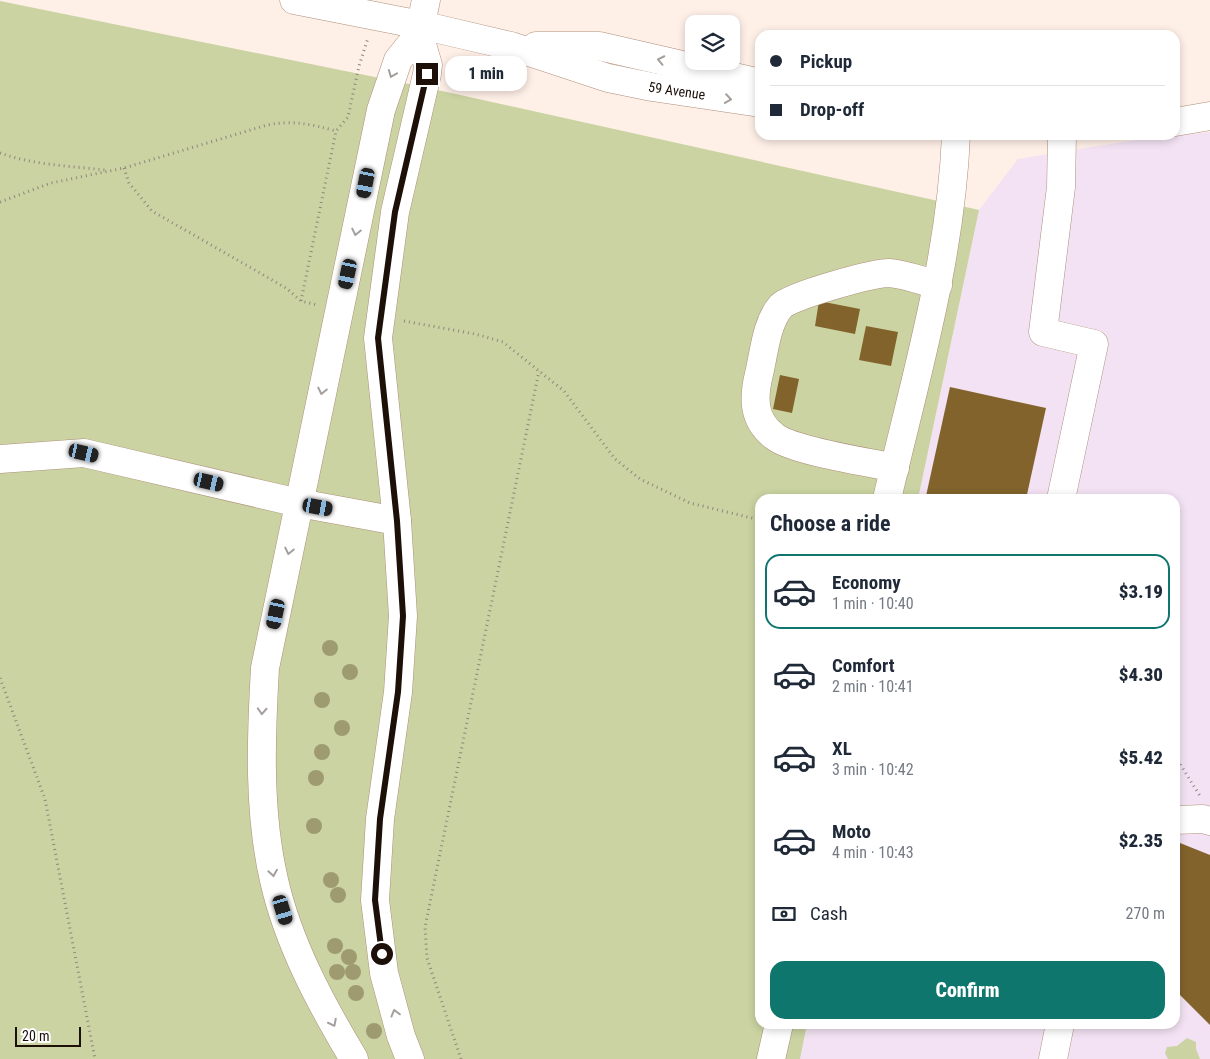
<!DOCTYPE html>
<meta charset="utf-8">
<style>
:root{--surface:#fff;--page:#f6f6f7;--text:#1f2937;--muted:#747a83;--line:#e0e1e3;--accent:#0f766e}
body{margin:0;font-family:"Roboto Condensed",sans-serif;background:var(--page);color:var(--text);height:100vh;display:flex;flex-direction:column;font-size:19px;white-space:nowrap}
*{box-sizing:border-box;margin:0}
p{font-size:16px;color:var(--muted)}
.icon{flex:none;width:28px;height:28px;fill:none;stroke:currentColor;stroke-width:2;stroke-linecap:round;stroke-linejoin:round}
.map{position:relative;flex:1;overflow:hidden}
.drawer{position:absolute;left:755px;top:494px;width:425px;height:535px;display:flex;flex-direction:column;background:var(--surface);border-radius:15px;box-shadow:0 2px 8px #0003}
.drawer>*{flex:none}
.guide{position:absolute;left:755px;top:30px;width:425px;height:110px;border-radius:15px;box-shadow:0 2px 8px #0003;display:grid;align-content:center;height:110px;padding:0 15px;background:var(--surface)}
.buttons{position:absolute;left:685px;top:15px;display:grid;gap:10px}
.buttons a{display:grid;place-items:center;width:55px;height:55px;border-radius:10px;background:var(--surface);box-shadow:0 2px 8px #0003;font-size:25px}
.scale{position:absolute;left:15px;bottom:12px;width:66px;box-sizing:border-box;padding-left:5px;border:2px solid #1c1009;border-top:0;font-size:14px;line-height:18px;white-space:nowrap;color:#1c1009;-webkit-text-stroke:4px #fff;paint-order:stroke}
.end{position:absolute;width:22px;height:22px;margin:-11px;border:6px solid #1c1009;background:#fff;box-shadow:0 0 0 2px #fff}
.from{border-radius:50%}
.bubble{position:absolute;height:35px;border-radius:15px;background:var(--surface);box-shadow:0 2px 8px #0003;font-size:16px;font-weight:800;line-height:35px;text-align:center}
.car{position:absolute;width:15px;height:30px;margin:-15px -8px;border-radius:6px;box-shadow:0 0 4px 1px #0007;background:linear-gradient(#222 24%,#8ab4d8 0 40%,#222 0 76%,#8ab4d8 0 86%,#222 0)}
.guide b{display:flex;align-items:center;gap:18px;height:48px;font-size:19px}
.guide b+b{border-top:1px solid var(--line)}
.guide i{width:12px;height:12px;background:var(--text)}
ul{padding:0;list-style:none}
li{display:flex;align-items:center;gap:15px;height:75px;margin:0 10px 8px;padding:0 5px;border:2px solid transparent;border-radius:15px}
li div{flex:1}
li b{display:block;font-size:19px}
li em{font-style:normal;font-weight:800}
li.on{border-color:var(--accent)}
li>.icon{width:45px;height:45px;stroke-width:1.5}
h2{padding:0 15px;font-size:22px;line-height:60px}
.pay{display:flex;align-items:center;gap:12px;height:55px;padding:0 15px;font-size:19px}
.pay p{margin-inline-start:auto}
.cta{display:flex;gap:10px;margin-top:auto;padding:10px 15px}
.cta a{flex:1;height:58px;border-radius:15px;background:var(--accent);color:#fff;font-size:20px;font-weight:800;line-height:58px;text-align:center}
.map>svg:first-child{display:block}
</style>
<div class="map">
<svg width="1210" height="1059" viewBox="0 0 1210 1059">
<rect width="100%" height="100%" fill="#feefe7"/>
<polygon fill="#f3e2f3" points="1210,132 1210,1059 800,1059 807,1024 1175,1024 1175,499 918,499 979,210 1018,159 1129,141"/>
<g fill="#cad3a1">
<polygon points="0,1 424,87 979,210 918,499 760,499 760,1024 807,1024 800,1059 0,1059"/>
<polygon points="1187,1038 1196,1042 1196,1049 1200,1059 1168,1059 1165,1053 1167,1047 1177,1046"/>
</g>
<g fill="#82632b">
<polygon points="819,301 860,309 855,334 815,326"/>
<polygon points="866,326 898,332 891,366 859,360"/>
<polygon points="780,375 799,379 792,413 773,409"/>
<polygon points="950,387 1046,408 1026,499 937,499 926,496"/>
<polygon points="1175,841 1210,855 1210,1025 1175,990"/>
</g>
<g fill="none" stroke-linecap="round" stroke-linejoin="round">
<g stroke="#af8f7b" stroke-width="29">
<g id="minor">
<polyline points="0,459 84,453 299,503 397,521"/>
<path d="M 895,468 C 868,462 792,451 774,436 C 753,420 753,398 759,374 C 764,354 766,323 781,306 C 793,295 873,273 889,273 C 905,274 922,281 938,285"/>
<path d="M 887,499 C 915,379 951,259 956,135"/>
<polyline points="1061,499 1094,344 1043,332 1061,187 1062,135"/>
<polyline points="1175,820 1203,819 1210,821"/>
<path d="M 354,1059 C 321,1004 288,943 274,880 C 258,811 261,738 265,668 L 381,110 L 398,60 L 419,34 L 426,0"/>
<polyline points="410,1059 401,1036 384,973 375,900 380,819 398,692 403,616 397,521 378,338 395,212 427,74 428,65 419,34"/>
<polyline points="771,1059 779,1024"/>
<polyline points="1053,1059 1060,1024"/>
</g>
</g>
<g stroke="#af8f7b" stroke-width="29">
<g id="major">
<path id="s1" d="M 294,0 L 421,25 L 511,46 L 608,78 L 652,87 L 760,103"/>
<polyline points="536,46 599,46 760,83"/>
<polyline points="1175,122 1210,116"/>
</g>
</g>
<g stroke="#92857d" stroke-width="3" stroke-dasharray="1 4" stroke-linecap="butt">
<path d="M 0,153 C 33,165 70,166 105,170"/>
<polyline points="124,168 129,183 152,211 286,288 301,301 317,305"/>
<path d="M 0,202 L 51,183 L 124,168 L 267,125 C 293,120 310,124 336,131"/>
<polyline points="301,301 336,131 348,117 359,66 368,38"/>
<polyline points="404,321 475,334 503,342 564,391 615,459 640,479 690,503 760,520"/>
<polyline points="0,678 45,799 95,1059"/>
<polyline points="1175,756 1200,796"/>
<polyline points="461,1059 427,958 425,927 539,371"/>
</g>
<use href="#minor" stroke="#fff" stroke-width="28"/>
<use href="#major" stroke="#fff" stroke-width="28"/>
</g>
<g fill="#9e9b71">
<circle cx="330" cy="648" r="8"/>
<circle cx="350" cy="672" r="8"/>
<circle cx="322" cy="700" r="8"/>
<circle cx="342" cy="728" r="8"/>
<circle cx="322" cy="752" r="8"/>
<circle cx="316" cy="778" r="8"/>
<circle cx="314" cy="826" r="8"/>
<circle cx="331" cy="880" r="8"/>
<circle cx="338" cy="895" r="8"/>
<circle cx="335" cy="946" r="8"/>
<circle cx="349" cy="957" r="8"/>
<circle cx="337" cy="972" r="8"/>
<circle cx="353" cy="972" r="8"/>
<circle cx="356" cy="993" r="8"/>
<circle cx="374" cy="1031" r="8"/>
</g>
<defs><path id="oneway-chevron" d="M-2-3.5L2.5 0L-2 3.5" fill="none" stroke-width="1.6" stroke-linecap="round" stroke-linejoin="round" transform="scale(1.25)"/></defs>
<g stroke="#a49f9d">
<use href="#oneway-chevron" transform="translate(661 60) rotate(-168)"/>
<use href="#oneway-chevron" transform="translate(392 74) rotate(112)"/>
<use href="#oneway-chevron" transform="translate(728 99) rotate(8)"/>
<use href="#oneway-chevron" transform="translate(356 232) rotate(102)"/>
<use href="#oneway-chevron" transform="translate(322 391) rotate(102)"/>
<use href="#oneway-chevron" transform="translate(289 551) rotate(102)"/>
<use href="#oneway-chevron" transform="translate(262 711) rotate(93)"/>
<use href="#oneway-chevron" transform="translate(273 873) rotate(81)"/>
<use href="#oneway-chevron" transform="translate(395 1013) rotate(-105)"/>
<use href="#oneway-chevron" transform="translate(333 1023) rotate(63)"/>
</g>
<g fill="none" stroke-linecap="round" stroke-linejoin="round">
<polyline stroke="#1c1009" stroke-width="6" points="382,954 375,900 380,819 398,692 403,616 397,521 378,338 395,212 427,74"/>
</g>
<g text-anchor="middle" stroke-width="4.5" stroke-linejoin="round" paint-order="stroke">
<g font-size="14" fill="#1c1009" stroke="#fff">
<text dy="5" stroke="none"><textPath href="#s1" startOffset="394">59 Avenue</textPath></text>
</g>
</g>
</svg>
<div class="buttons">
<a><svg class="icon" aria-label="layers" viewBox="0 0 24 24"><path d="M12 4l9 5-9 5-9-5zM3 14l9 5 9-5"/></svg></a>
</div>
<div class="scale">20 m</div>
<i class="end from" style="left:382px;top:954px"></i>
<i class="end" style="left:427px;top:74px"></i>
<div class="bubble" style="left:445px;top:56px;width:82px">1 min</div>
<i class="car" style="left:366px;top:183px;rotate:191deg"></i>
<i class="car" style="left:348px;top:274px;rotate:192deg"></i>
<i class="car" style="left:84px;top:453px;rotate:103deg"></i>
<i class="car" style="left:209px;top:482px;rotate:103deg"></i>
<i class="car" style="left:318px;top:507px;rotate:100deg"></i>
<i class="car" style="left:276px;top:614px;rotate:192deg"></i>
<i class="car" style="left:283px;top:910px;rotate:163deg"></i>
<div class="guide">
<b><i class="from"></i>Pickup</b>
<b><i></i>Drop-off</b>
</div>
<section class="drawer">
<h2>Choose a ride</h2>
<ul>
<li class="on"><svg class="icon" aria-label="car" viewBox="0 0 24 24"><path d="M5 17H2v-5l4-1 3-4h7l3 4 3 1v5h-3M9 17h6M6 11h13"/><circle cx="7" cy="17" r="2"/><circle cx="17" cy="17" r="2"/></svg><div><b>Economy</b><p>1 min · 10:40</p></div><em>$3.19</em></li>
<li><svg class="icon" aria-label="car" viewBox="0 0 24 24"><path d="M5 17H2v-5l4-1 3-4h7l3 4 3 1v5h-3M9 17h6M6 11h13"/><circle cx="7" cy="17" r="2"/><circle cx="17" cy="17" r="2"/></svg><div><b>Comfort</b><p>2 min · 10:41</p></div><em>$4.30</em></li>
<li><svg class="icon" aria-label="car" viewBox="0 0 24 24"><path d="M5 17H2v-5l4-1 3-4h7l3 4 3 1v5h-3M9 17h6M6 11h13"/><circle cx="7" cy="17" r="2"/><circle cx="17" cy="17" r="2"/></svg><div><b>XL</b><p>3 min · 10:42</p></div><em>$5.42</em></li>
<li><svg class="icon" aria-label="car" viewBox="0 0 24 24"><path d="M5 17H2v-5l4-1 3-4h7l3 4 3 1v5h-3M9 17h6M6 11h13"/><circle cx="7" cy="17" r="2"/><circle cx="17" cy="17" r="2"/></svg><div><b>Moto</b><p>4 min · 10:43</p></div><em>$2.35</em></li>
</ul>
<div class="pay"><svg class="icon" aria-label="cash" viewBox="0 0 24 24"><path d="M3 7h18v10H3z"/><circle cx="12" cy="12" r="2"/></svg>Cash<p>270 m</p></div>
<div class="cta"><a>Confirm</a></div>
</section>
</div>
